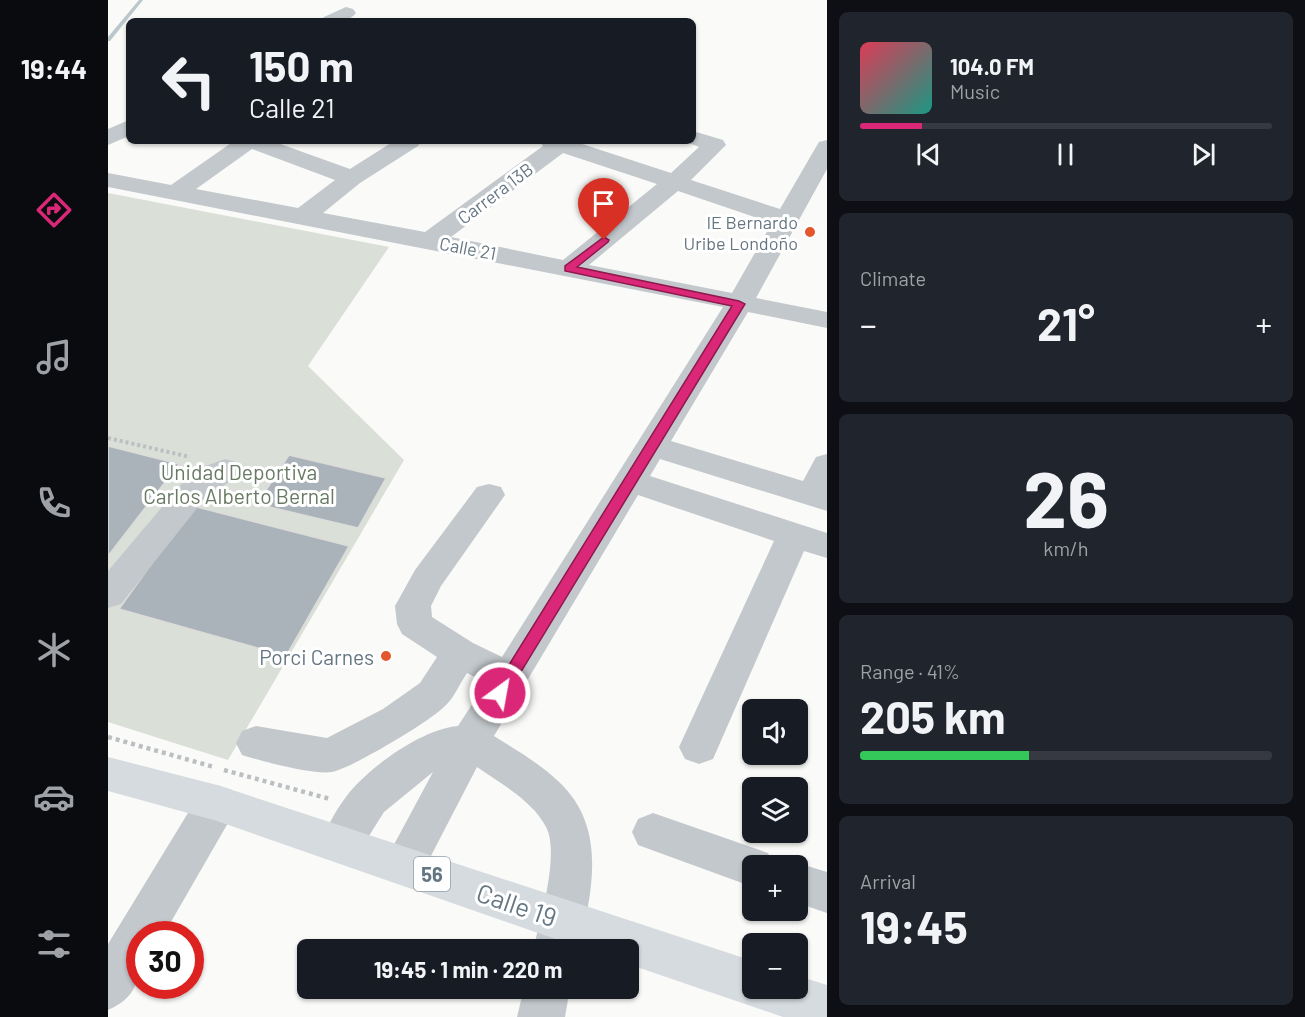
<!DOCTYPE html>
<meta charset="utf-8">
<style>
:root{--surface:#171b24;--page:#20242c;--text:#f1f3f6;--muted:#9ea1a6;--line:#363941;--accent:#db2777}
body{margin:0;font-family:Barlow,sans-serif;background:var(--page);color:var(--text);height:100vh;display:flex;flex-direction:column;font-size:22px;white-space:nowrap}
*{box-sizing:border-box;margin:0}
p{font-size:20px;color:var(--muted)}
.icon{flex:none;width:33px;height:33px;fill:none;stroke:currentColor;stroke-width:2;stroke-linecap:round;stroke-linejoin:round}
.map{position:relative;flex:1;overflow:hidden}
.drawer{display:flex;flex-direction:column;gap:12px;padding:12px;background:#0d0f14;width:478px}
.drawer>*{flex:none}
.hud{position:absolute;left:18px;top:18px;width:570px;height:126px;border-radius:9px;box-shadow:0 2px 4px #0004;background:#171b24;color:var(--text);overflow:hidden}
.buttons{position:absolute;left:634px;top:699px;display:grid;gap:12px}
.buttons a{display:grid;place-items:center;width:66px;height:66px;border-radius:9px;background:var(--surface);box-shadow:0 2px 4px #0004;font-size:30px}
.speed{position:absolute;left:18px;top:921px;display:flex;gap:12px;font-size:30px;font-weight:700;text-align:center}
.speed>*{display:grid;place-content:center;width:78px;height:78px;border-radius:50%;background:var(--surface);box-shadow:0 2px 4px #0004;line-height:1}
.speed .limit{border:9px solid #d22;background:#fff;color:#111}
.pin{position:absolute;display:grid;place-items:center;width:51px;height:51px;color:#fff;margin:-62px -26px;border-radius:50% 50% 50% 0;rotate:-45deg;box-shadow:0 0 6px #0007}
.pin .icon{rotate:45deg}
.me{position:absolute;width:66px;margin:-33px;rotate:32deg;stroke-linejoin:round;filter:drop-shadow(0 0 4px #0008)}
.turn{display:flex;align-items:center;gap:21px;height:126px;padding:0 24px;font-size:27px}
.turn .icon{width:78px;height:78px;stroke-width:2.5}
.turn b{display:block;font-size:42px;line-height:51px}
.big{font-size:45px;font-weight:700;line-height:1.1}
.drawer .card{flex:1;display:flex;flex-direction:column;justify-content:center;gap:9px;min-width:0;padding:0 21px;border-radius:9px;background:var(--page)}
.drawer .dial{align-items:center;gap:0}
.dial b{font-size:78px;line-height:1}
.song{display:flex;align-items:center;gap:18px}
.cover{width:72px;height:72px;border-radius:9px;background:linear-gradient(135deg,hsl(350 70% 55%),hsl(170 70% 35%))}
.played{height:6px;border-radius:3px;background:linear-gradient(90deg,var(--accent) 15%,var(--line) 15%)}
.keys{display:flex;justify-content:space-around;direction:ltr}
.heat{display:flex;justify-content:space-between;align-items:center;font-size:33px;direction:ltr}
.charge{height:9px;border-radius:4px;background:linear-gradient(90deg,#34c759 41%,var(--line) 0)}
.trip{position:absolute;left:189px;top:939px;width:342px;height:60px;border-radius:9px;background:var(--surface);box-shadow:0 2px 4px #0004;font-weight:700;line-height:60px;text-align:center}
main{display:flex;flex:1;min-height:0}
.menu{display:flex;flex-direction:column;width:108px;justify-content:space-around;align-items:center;background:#090b0e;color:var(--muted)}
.menu .icon{width:42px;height:42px}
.menu .selected{color:var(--accent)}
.menu b{font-size:27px;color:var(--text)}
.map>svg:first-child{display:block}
.green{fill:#dadfd7}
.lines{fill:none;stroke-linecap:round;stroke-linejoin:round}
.stream{fill:#bbc7cb;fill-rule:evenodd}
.building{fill:#aab3b9;stroke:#dcdcda;stroke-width:1.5}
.path-far1{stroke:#bbbfc2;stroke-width:4;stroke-dasharray:3 3;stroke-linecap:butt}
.path{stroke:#bbbfc2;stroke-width:4.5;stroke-dasharray:4 4;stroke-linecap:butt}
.minor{fill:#c3c8cc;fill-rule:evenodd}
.major{fill:#d6dbdf;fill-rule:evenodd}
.route{fill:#db2777;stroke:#8e194d;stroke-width:1.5}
.poi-dot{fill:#e4572e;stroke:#fff;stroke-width:2}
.labels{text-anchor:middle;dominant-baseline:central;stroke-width:6;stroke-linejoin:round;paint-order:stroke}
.far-street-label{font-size:18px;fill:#657683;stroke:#fff}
.far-poi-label{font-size:18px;fill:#657683;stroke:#fff;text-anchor:end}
.shield{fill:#fff;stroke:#939fa8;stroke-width:1.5}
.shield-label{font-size:20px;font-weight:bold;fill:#657683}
.park-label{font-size:21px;fill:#687a64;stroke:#fff}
.poi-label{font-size:21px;fill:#657683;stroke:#fff;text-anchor:end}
.near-street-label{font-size:26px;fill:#657683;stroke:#fff}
</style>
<main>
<nav class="menu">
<b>19:44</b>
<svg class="icon selected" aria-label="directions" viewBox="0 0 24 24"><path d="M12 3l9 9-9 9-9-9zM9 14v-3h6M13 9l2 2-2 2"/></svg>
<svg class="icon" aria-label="music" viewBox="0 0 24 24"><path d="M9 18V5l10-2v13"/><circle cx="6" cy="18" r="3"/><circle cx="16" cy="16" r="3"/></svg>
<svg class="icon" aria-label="phone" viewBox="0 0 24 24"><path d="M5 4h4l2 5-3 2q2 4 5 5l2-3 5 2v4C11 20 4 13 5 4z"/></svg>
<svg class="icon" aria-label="climate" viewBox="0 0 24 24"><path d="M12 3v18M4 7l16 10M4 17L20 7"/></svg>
<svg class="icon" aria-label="car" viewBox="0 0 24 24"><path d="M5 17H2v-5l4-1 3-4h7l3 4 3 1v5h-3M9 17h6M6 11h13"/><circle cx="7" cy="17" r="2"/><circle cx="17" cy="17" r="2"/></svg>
<svg class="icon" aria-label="filters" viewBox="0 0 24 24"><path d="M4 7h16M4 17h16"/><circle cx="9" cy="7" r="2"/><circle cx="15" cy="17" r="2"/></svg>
</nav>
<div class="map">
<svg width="719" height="1017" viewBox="0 0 719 1017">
<rect width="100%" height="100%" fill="#fafaf8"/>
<path class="green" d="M 0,193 L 281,247 L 200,366 L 296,460 L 120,760 L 0,722 Z"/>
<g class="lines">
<path class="stream" d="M 31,0 L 35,0 L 2,41 L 0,41 L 0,37 Z"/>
</g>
<g class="building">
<path d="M 0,446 L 71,464 L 0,556 Z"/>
<path d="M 181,455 L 278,478 L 250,528 L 149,504 Z"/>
<path d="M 85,506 L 241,546 L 178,656 L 11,609 Z"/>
</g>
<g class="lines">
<path class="path-far1" d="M 0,438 L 82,457"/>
<g class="path">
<path d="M 0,737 L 106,767"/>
<path d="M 116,770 L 222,799"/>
</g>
<g class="minor">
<path d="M 238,7 L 245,9 L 248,13 C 239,24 226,21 213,21 L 216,17 Z"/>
<path d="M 21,120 L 21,136 L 0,145 L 0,129 Z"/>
<path d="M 585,131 L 615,140 L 618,145 L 583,180 L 672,209 L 708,147 L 711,142 L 719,140 L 719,169 L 648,298 L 719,312 L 719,328 L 640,312 L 563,441 L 695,481 L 708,457 L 719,454 L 719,511 L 552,459 L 542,476 L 719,533 L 719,558 L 696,551 L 605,759 L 591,764 L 577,759 L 571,747 L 666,541 L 530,495 L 386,736 C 408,750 431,763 450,781 C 500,827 484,891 471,950 L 425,950 C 432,921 452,853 438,827 C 425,801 392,783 369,767 L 311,879 L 296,885 L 281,879 L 275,865 L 325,772 L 276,812 L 247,858 L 232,863 L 217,858 L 211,844 C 220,825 233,800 248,785 C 271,761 316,729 350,726 L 378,683 L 359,673 C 352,683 347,696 339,704 C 325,720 244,768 224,772 C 205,775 153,761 134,755 L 128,743 L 134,731 L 148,726 L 219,738 L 275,709 L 312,683 L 329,657 L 294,634 L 289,624 L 287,606 L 307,570 L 369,487 L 381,484 L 393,487 L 397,495 L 333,586 L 323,606 L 324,617 L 365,643 L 394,657 L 615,307 L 0,187 L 0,173 L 63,185 L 126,141 L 164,141 L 242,169 L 286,141 L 313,141 L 310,146 L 252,183 L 215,213 L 317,232 L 435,146 L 431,141 L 465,141 L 563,173 L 591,147 L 576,141 L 585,141 ZM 144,149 L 227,180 L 190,208 L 88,189 ZM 455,153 L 549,184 L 455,260 L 343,237 ZM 570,191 L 664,223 L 624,293 L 481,265 Z"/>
<path d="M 117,459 L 128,462 L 133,470 C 126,482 109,488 98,497 L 13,604 L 0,608 L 0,571 L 76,481 L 92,468 Z"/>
<path d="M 109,785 L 124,790 L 130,803 L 124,816 L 56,934 L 32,934 C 32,968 36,995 0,1010 L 0,944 L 94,790 Z"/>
<path d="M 545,813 L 660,853 L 666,866 L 645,866 L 645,887 L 530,845 L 524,832 L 530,819 Z"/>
<path d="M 690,863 L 719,872 L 719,913 L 690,903 L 690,866 L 683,866 Z"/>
<path d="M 416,988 L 462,988 L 457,1017 L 409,1017 Z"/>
</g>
<path class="major" d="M 0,757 L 109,785 L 645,961 L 645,988 L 690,988 L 690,976 L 719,985 L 719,1017 L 675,1017 L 520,964 L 520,950 L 479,950 L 109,821 L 0,791 Z"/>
</g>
<path class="route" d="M 496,237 L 501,240 L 500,242 L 469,267 L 631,301 L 637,304 L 397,698 L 392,700 L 386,698 L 384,693 L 386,689 L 624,306 L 457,271 L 457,266 Z"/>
<g class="poi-dot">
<circle cx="702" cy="232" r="6"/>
<circle cx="278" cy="656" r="6"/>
</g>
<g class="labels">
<g class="far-street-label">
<text transform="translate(387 193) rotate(-37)">Carrera 13B</text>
<text transform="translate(360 248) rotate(11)">Calle 21</text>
</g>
<g class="far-poi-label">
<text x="690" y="222">IE Bernardo<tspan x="690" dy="21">Uribe Londoño</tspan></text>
</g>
<rect class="shield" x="306" y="857" width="36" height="34" rx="4.5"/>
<g class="shield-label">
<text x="324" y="874">56</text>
</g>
<g class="park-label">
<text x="131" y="471">Unidad Deportiva<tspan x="131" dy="24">Carlos Alberto Bernal</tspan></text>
</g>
<g class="poi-label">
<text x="266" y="656">Porci Carnes</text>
</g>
<g class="near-street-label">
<text transform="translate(409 904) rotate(19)">Calle 19</text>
</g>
</g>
</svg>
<div class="buttons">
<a><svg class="icon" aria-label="sound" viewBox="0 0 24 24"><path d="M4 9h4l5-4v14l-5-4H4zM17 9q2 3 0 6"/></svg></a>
<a><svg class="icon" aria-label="layers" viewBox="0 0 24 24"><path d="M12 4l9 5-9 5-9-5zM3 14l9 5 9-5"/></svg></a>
<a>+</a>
<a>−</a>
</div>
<div class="speed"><div class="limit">30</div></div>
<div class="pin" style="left:496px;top:240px;background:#d93025"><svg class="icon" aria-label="arrive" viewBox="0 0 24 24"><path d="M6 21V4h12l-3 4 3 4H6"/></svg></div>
<svg class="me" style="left:392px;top:693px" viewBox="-20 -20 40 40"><circle r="17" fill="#db2777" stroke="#fff" stroke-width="3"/><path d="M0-11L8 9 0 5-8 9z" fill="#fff"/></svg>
<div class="trip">19:45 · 1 min · 220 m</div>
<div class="hud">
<div class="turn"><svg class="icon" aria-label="left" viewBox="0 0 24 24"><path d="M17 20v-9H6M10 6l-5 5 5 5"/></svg><div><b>150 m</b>Calle 21</div></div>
</div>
</div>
<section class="drawer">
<div class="card">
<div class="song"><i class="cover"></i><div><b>104.0 FM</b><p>Music</p></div></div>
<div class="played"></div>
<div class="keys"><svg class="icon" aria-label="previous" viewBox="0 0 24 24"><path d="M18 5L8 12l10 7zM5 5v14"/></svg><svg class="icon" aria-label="pause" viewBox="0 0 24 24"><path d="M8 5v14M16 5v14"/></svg><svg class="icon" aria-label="next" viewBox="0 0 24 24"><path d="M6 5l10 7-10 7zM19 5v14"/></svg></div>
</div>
<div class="card"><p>Climate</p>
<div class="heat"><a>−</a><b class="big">21°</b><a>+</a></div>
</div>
<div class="card dial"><b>26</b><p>km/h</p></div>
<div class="card"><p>Range · 41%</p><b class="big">205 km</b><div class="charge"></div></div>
<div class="card"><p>Arrival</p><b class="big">19:45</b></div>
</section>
</main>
